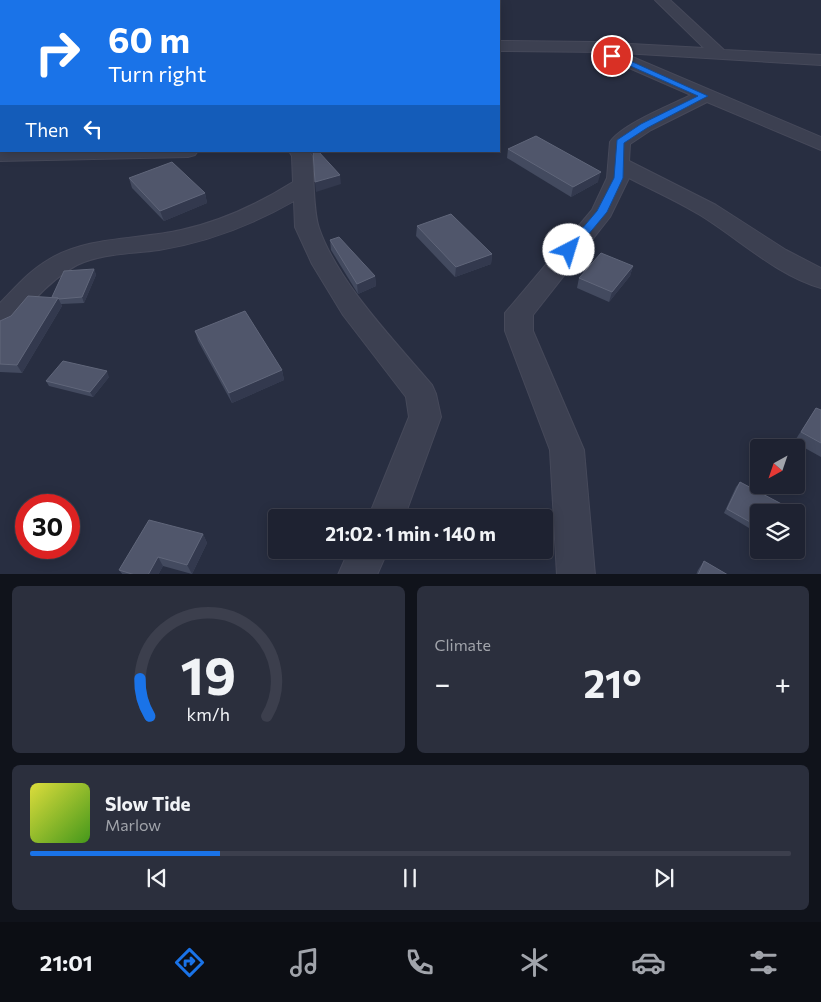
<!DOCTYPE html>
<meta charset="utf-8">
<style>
:root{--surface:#1e2231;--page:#2b2f3d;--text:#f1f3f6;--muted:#a1a4ab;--line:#3c3f4d;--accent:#1a73e8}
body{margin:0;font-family:Commissioner,sans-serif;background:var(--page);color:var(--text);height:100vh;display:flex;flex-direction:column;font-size:19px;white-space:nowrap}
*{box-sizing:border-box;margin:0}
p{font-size:16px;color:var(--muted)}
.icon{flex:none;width:28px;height:28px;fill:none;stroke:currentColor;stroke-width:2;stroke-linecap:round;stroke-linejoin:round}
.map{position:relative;height:574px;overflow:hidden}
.drawer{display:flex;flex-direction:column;gap:12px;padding:12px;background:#10131b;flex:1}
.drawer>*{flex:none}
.banner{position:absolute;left:0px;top:0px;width:500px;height:152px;box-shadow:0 2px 12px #0003,0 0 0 1px var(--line);background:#1a73e8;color:#fff;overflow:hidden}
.needle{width:32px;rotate:220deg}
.tools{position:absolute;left:750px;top:439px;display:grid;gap:10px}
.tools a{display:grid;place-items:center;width:55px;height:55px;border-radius:5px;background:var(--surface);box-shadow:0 2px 12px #0003,0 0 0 1px var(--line);font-size:25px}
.speed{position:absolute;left:15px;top:494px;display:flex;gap:10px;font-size:25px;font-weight:700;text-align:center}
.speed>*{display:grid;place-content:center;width:65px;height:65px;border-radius:50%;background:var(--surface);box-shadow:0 2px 12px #0003,0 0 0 1px var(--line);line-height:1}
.speed .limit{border:8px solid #d22;background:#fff;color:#111}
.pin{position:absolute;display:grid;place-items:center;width:42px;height:42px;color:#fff;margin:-21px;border:2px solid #fff;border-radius:50%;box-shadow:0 1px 5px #0007}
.me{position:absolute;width:55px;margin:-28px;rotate:40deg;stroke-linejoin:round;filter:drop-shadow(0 0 4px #0008)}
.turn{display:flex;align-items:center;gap:18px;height:105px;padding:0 25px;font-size:22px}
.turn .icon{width:65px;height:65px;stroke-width:2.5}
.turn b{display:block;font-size:35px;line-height:42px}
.then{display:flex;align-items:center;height:48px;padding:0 25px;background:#0003;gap:10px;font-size:19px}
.big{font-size:38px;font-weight:700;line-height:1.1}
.drawer .widget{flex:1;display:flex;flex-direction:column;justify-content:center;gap:8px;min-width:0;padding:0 18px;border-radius:8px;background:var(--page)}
.drawer .dial{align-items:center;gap:0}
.dial svg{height:130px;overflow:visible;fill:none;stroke:var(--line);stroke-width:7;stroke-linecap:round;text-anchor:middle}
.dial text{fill:var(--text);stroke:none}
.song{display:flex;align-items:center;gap:15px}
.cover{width:60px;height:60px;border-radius:8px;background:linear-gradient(135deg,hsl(60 70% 55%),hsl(100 70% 35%))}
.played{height:5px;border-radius:2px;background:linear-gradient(90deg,var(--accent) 25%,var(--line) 25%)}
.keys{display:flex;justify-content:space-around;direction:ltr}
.heat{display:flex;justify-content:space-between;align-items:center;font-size:28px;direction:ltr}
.drawer .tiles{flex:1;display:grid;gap:12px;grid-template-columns:1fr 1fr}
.widget:last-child{grid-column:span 2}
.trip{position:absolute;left:268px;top:509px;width:285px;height:50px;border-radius:5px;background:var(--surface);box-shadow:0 2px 12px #0003,0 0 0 1px var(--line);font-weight:700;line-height:50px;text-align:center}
.tab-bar{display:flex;height:80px;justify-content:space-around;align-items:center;background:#0c0e14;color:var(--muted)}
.tab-bar .icon{width:35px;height:35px}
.tab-bar .active{color:var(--accent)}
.tab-bar b{font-size:22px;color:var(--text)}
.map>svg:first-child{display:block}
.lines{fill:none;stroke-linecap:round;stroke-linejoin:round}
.minor-casing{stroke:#46495a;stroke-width:2}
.minor{fill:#3c4051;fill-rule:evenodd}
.wall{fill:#434a5f}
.shaded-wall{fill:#33394e}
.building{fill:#50566b;stroke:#60667a}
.route{fill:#1a73e8;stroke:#114b97}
</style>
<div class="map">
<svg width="821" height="575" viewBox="0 0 821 575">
<rect width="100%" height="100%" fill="#282e41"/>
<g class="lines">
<g class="minor-casing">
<g id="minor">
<rect x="254" y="0" width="14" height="1"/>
<path d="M 655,0 L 670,0 L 724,50 L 821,55 L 821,65 L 623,53 L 821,137 L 821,150 L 707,102 L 651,130 L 630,144 L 629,161 L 716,205 L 786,250 L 821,268 L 821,288 C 776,275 739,239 700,215 C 677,201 652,190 629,178 L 610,217 L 533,315 L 533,331 L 584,450 L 595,575 L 557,575 L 550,450 L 505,331 L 505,313 L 592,210 L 607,178 L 610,142 C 622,124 671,105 691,95 L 604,57 L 603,52 L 499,51 L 499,41 L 594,42 L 704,48 Z"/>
<rect x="0" y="33" width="1" height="10"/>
<path d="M 0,149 L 1,151 L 198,151 L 195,155 L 188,157 L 0,161 Z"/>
<path d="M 289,151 L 309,151 L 312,156 C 314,175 313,211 319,228 C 338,283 395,341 432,385 L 436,394 L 441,417 L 404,518 L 368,518 L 409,417 L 406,397 L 343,315 L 312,264 L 295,227 L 294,201 C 252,225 207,242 159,250 C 131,254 102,253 77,265 C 60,274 46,287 33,301 C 23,313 15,327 0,331 L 0,303 C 15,288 29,271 48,260 C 87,236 137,240 181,230 C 222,221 258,204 293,182 L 292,156 Z"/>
<path d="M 349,550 L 388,550 L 377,575 L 338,575 Z"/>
</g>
</g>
<use href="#minor" class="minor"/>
</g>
<g class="wall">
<path d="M 508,149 L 598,182 L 571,197 L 507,158 Z"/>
<path d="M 129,178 L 205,193 L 207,203 L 164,221 L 132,188 Z"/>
<path d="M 417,226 L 492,254 L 491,264 L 455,277 L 416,236 Z"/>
<path d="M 330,240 L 375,276 L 376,286 L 358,294 L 331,250 Z"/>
<path d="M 633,266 L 630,276 L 609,302 L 577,288 L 579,278 Z"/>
<path d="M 94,269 L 96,275 L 84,303 L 61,304 L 62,306 L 22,373 L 0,372 L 0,321 L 52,297 Z"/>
<path d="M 195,331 L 282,370 L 284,380 L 232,403 L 198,341 Z"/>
<path d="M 109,377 L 93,397 L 49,386 L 46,381 Z"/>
<path d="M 816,408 L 821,410 L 821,457 L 794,442 Z"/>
<path d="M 740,482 L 759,512 L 759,534 L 724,513 L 736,487 Z"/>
<path d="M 203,534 L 207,543 L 192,574 L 163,566 L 158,575 L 123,575 L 119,570 Z"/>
<path d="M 704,561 L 728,575 L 696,575 L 698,570 Z"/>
</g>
<g class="shaded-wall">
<path d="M 601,172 L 598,182 L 571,197 L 573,187 Z"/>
<path d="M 340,175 L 341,184 L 316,192 L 315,182 Z"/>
<path d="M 205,193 L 207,203 L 164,221 L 160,211 Z"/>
<path d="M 492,254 L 491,264 L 455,277 L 456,267 Z"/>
<path d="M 633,266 L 630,276 L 609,302 L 612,292 Z"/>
<path d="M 94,269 L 96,275 L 84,303 L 82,297 Z"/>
<path d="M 375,276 L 376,286 L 358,294 L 357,284 Z"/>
<path d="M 58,298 L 62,306 L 22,373 L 17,365 Z"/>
<path d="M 282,370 L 284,380 L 232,403 L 229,393 Z"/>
<path d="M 107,371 L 109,377 L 93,397 L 90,392 Z"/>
<path d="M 203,534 L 207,543 L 192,574 L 187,565 Z"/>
<path d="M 158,557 L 163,566 L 158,575 L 148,575 Z"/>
</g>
<g class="building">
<path d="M 536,136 L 601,172 L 573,187 L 508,149 Z"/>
<path d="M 313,151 L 318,151 L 340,175 L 315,182 Z"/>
<path d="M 172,162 L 205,193 L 160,211 L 129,178 Z"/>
<path d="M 451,214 L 492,254 L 456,267 L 417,226 Z"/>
<path d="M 339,237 L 375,276 L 357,284 L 330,240 Z"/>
<path d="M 601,253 L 633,266 L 612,292 L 579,278 Z"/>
<path d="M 94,269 L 82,297 L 59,299 L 58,298 L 52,297 L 64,271 Z"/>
<path d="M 28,296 L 58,298 L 17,365 L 0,364 L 0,321 L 11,316 Z"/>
<path d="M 245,311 L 282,370 L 229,393 L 195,331 Z"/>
<path d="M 63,361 L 107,371 L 90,392 L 46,381 Z"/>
<path d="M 816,408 L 821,410 L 821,443 L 801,432 Z"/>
<path d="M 740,482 L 793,510 L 792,512 L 759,512 L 759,527 L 727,509 Z"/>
<path d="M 149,520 L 203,534 L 187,565 L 158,557 L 148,575 L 135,575 L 119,570 Z"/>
<path d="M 704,561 L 728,575 L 698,575 Z"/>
</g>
<path class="route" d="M 610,54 L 615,54 L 708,96 L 647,128 L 624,143 L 623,178 L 607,212 L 573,253 L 569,254 L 564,250 L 597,211 L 614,178 L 617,140 L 641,124 L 698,96 L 610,57 Z"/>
</svg>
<div class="tools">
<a><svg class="needle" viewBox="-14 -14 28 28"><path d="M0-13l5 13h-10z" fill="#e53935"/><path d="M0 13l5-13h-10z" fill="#a1a4ab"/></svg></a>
<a><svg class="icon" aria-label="layers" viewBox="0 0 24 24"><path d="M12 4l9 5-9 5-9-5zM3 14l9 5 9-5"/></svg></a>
</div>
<div class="speed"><div class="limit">30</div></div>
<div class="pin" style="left:612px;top:56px;background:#d93025"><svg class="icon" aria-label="arrive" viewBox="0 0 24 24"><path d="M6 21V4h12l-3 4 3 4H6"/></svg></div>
<svg class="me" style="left:569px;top:250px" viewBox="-20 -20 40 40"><circle r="19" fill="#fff"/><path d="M0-13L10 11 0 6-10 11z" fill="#1a73e8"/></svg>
<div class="trip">21:02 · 1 min · 140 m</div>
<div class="banner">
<div class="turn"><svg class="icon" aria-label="right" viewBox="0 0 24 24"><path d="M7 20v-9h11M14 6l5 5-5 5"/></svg><div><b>60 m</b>Turn right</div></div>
<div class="then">Then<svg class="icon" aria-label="left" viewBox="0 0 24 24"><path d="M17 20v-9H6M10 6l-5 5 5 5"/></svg></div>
</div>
</div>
<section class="drawer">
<div class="tiles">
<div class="widget dial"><svg viewBox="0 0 100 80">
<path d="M14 69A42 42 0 1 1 86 69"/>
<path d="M14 69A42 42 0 0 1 8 46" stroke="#1a73e8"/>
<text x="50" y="56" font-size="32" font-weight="700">19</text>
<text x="50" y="72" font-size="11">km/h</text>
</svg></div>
<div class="widget"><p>Climate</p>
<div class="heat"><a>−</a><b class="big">21°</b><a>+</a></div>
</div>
<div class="widget">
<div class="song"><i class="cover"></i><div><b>Slow Tide</b><p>Marlow</p></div></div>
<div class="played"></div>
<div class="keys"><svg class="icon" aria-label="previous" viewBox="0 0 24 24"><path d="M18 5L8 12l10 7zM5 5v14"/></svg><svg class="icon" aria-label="pause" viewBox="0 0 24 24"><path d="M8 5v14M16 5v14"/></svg><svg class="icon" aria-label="next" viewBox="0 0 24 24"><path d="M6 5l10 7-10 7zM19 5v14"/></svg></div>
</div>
</div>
</section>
<nav class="tab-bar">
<b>21:01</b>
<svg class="icon active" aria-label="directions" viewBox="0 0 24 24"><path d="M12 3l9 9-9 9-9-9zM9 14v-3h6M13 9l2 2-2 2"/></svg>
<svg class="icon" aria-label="music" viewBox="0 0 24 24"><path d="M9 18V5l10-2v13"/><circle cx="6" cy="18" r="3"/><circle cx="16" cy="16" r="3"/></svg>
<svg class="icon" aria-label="phone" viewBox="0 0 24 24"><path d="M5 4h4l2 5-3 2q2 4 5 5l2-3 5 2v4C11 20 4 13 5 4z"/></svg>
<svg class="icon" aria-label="climate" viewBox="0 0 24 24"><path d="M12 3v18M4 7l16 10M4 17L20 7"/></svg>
<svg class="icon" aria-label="car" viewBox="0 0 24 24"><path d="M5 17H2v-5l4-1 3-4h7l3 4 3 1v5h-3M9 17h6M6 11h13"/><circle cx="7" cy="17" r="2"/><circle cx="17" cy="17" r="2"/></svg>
<svg class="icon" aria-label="filters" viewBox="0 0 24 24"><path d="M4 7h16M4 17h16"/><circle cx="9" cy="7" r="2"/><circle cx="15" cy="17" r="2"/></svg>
</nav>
